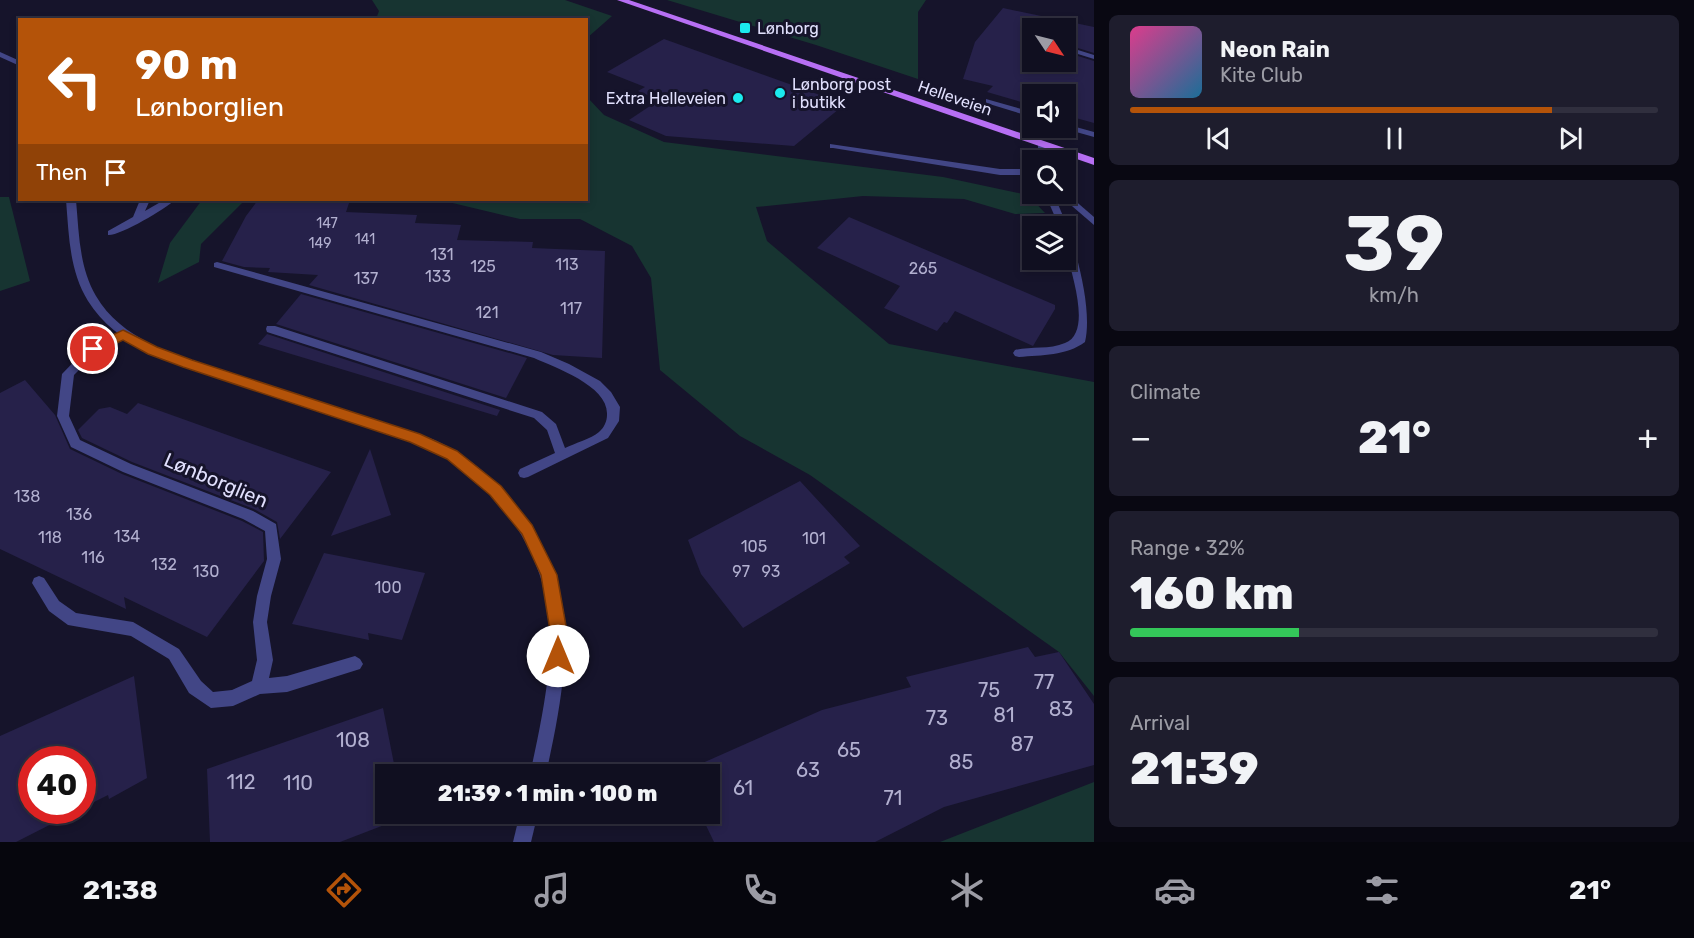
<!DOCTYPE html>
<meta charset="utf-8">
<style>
:root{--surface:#100f20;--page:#1e1d2d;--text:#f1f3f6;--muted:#9c9ca5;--line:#302f3e;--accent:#b45309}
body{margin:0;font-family:Rubik,sans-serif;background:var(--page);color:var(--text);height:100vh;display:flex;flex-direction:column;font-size:22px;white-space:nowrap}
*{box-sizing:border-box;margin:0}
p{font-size:20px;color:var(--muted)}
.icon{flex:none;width:33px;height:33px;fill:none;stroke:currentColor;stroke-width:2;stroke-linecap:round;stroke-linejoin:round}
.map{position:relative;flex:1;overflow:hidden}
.details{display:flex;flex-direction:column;gap:15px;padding:15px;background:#090812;width:600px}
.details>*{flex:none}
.hud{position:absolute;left:18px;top:18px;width:570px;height:183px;border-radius:0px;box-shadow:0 3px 9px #0003,0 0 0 2px var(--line);background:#b45309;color:#fff;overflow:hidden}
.needle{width:39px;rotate:125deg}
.fabs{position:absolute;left:1022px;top:18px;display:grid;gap:12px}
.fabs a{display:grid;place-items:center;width:54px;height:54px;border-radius:0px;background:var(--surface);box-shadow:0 3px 9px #0003,0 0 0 2px var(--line);font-size:30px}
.speed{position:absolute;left:18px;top:746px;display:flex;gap:12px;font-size:30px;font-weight:700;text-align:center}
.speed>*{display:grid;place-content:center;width:78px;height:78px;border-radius:50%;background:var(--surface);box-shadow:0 3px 9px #0003,0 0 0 2px var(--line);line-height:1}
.speed .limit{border:9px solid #d22;background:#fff;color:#111}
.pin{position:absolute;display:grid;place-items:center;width:51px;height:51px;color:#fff;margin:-26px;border:3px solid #fff;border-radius:50%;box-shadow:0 2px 6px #0007}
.me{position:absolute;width:66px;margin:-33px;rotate:0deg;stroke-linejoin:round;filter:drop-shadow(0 0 4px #0008)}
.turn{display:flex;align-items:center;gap:21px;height:126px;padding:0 18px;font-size:27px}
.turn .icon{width:78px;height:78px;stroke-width:2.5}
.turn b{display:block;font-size:42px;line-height:51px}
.then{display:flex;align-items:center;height:57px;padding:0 18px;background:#0003;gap:12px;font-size:22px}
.big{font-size:45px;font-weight:800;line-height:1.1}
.details .card{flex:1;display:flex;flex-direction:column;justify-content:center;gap:9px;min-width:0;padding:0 21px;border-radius:9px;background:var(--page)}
.details .dial{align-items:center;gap:0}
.dial b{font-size:78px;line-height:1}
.song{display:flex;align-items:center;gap:18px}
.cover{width:72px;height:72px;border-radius:9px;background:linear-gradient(135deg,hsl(330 70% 55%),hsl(200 70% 35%))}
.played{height:6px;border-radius:3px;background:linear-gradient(90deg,var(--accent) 80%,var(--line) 80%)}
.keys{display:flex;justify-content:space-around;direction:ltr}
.heat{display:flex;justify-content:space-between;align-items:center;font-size:33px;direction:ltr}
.charge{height:9px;border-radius:4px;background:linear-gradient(90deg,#34c759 32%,var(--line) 0)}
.trip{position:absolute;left:375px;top:764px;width:345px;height:60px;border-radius:0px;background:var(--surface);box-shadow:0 3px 9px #0003,0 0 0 2px var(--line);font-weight:800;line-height:60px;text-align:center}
.tab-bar{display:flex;height:96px;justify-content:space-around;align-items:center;background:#06060d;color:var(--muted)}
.tab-bar .icon{width:42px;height:42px}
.tab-bar .selected{color:var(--accent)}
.tab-bar b{font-size:27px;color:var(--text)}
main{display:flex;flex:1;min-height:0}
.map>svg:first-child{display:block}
.green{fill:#173431}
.building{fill:#26214a}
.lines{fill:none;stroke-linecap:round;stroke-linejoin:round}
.service{fill:#424686;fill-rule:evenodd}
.minor{fill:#424686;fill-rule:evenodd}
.tertiary{fill:#424686;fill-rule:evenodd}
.primary{fill:#b76ff4;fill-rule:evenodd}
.route{fill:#b45309;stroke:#753606;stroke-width:1.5}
.poi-dot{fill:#1bebee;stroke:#16142b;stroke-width:2}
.labels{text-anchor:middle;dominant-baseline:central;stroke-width:6;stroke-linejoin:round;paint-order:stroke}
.far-number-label{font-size:14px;fill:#b2b0d0}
.far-poi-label{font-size:16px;fill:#e1e0fd;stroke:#16142b;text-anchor:start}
.far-street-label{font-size:16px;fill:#e1e0fd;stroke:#16142b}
.number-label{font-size:16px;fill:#b2b0d0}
.street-label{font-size:20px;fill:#e1e0fd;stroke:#16142b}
.near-number-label{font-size:20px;fill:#b2b0d0}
</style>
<main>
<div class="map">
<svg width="1094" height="842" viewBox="0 0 1094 842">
<rect width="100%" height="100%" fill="#16142b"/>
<g class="green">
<path d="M 372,0 L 565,0 L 612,16 L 587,38 L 586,20 L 376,19 L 379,11 Z"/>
<path d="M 667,0 L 926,0 L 918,12 L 918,79 L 816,45 Z"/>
<path d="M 587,97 L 604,115 L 664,142 L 943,177 L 1028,195 L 1045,213 L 1015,214 L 964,199 L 863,196 L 756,207 L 767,241 L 889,344 L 1094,382 L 1094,696 L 1059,652 L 810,475 L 740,436 L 660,370 L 651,278 L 632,246 L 580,219 L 520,219 L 440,200 L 586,200 Z"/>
<path d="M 0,197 L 9,197 L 30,281 L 0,291 Z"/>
<path d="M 202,200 L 245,200 L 201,244 L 199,262 L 158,283 L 170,243 Z"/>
<path d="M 1094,782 L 1094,842 L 940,842 Z"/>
</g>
<g class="building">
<path d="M 1003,8 L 1094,27 L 1094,53 L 1065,44 L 1065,28 L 1032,28 L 1032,62 L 1065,62 L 1065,52 L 1094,61 L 1094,123 L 1065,115 L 1065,94 L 1032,94 L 1032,105 L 987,92 L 993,86 L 963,79 L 975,42 Z"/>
<path d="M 664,39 L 845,104 L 794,146 L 666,136 L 629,120 L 659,100 L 638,91 L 645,87 L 607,72 Z"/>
<path d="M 258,200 L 350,200 L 346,212 L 417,215 L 415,223 L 461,225 L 457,240 L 533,242 L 532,248 L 605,251 L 602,358 L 553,355 L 309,285 L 318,275 L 268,272 L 270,268 L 244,267 L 222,261 L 246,216 Z"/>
<path d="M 849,217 L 1055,305 L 1055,309 L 1033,346 L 955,311 L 947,323 L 944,322 L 937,331 L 884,308 L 900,286 L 817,248 Z"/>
<path d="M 301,294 L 527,358 L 506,398 L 276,324 Z"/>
<path d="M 267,334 L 500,410 L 497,416 L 258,344 Z"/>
<path d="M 25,380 L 55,415 L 70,449 L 122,474 L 242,521 L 263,532 L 264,561 L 207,637 L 124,597 L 126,609 L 0,549 L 0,393 Z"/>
<path d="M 138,403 L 331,472 L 280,539 L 277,522 L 254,509 L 132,462 L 82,438 L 78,430 L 99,409 L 110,407 L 127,414 Z"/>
<path d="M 370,449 L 391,515 L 331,536 Z"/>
<path d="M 800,481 L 860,546 L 844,557 L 850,563 L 743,628 L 701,574 L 688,540 Z"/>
<path d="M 324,553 L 425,573 L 402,640 L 368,633 L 369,640 L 292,624 Z"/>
<path d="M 1028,647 L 1035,657 L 1059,652 L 1094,704 L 1094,765 L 944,807 L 875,842 L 714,842 L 700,813 L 710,813 L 710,774 L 680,773 L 822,710 L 911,687 L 906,677 Z"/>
<path d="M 134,676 L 147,778 L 109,799 L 108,795 L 82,808 L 82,759 L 32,759 L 32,810 L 79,810 L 16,842 L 0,842 L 0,736 Z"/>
<path d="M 383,708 L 396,774 L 386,774 L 386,813 L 404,813 L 405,817 L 340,842 L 210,842 L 207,769 Z"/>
</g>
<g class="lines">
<g class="service">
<path d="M 986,99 L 1032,112 L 1032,117 L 986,103 Z"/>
<path d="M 1065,124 L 1094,132 L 1094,137 L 1062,128 L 1065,128 Z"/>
<path d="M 1038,141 L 1045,143 L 1046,160 L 1038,160 Z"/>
<path d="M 830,144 L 1000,169 L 1032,169 L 1032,175 L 1000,175 L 833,148 L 830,148 Z"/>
<path d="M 1065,192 L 1094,217 L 1094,225 L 1058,194 Z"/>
<path d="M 1045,194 L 1053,194 C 1071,228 1094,305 1085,342 C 1066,356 1042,355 1019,357 L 1015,356 L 1013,353 L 1015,350 C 1031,346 1049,350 1065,343 C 1094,332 1069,268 1065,245 C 1064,239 1065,232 1065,226 L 1059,226 Z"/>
<path d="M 140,200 L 150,200 L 145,211 L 164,200 L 175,200 C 165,209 120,236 108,235 L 108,231 L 133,217 Z"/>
<path d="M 217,262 L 541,352 L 569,364 L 600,381 L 611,392 L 620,407 L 619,421 L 608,438 L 528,477 L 524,478 L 520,477 L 518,473 L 520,469 L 555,453 L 547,430 L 534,418 L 267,332 L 266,329 L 267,326 L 275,326 L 542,412 L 556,424 L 565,448 C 575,443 591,439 599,432 C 604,428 607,421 607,415 C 609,386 556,368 534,358 L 214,267 L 214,263 Z"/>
<path d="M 123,330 L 127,331 L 128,334 L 127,337 L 97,352 L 74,375 L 69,416 L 80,440 L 131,464 L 253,511 L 276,524 L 281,559 L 271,596 L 267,622 L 273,660 L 269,678 L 287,676 L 355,656 L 360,659 L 363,664 L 360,669 L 287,692 L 260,694 L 233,706 L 211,708 L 189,693 L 169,659 L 131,636 L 68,625 L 49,611 L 32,583 L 34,578 L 39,576 L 44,578 L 59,601 L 76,613 L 133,622 L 179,649 L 201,681 L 213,692 L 232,690 L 252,681 L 257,660 L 253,622 L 257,596 L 267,559 L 265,531 L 243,519 L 123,472 L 71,447 L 57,416 L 62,374 L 89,346 Z"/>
</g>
<path class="minor" d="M 1065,46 L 1094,55 L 1094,59 L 1065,50 Z"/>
<g class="tertiary">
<path d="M 0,52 L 20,61 L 20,66 L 0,57 Z"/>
<path d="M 66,200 L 76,200 C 79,233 79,267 96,296 C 121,339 174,355 218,369 C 268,385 318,402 369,418 C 398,427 431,435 457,452 C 522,494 560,559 567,635 C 568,646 565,657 564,667 C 561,703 554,738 546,774 L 530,774 C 538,738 545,704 549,667 C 550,657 553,646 552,636 C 547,562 510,500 448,459 C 423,443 392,435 364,426 C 315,410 266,394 218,377 C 170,362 116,346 88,301 C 69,270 69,235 66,200 Z"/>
<path d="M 520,813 L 538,813 L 531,842 L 513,842 Z"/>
</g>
<path class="primary" d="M 617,0 L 629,0 L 1094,158 L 1094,165 Z"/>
</g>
<path class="route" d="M 123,330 L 157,347 L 192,360 L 420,434 L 457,451 L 501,486 L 532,525 L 557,575 L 568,637 L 564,662 L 558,664 L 552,662 L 549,656 L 551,637 L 541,575 L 522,534 L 490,495 L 447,459 L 410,442 L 183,367 L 148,354 L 123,340 L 98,352 L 89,352 L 87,349 L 89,346 Z"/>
<g class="poi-dot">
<rect x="739" y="22" width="12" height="12" rx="3"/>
<circle cx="780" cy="93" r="6"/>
<circle cx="738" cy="98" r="6"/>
</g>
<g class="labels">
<g class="far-number-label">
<text x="327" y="223">147</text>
<text x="365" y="239">141</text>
<text x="320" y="243">149</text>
</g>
<g class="far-poi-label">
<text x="757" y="28">Lønborg</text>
<text x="792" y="84">Lønborg post<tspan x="792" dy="18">i butikk</tspan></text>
<text x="726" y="98" text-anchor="end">Extra Helleveien</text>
</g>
<g class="far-street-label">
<text transform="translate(955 98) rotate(19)">Helleveien</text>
</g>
<g class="number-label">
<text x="442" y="254">131</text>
<text x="567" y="264">113</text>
<text x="483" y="266">125</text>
<text x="923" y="268">265</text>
<text x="438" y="276">133</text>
<text x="366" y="278">137</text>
<text x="571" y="308">117</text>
<text x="487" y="312">121</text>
<text x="27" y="496">138</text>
<text x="79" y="514">136</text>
<text x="127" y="536">134</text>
<text x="50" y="537">118</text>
<text x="814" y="538">101</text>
<text x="754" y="546">105</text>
<text x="93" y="557">116</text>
<text x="164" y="564">132</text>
<text x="206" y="571">130</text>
<text x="741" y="571">97</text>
<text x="771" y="571">93</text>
<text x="388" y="587">100</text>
</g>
<g class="street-label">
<text transform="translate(216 480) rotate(23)">Lønborglien</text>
</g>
<g class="near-number-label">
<text x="1044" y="682">77</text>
<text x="989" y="690">75</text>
<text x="1061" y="709">83</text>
<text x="1004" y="715">81</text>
<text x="937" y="718">73</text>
<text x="353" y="740">108</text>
<text x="1022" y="744">87</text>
<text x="849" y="750">65</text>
<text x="961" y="762">85</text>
<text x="808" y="770">63</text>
<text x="241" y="782">112</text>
<text x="298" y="783">110</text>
<text x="743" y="788">61</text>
<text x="893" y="798">71</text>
</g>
</g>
</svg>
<div class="fabs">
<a><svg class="needle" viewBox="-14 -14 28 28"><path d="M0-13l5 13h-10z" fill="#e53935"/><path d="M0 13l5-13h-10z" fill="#9c9ca5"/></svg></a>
<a><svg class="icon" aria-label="sound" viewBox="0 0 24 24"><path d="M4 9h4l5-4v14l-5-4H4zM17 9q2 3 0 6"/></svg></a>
<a><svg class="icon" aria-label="search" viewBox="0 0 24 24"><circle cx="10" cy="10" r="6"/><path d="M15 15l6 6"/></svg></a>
<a><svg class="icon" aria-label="layers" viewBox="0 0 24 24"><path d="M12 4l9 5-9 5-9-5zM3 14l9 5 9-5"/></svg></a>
</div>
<div class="speed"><div class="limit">40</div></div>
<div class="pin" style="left:93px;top:349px;background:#d93025"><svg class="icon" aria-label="arrive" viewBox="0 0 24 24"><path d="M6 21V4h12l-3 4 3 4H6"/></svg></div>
<svg class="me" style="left:558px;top:656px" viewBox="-20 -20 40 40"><circle r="19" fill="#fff"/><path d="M0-13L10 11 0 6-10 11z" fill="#b45309"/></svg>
<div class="trip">21:39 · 1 min · 100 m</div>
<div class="hud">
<div class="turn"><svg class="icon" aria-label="left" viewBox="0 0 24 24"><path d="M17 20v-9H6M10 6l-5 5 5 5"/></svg><div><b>90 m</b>Lønborglien</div></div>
<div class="then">Then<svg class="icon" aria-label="arrive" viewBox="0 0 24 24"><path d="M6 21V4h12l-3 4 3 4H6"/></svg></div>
</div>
</div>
<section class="details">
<div class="card">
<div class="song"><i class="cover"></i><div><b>Neon Rain</b><p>Kite Club</p></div></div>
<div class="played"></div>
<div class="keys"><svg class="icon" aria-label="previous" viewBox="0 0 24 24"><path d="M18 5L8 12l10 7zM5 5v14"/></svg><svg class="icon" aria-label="pause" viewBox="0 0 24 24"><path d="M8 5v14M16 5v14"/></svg><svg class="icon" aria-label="next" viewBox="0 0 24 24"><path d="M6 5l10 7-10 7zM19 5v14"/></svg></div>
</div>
<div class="card dial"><b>39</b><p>km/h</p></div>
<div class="card"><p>Climate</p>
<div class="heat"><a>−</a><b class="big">21°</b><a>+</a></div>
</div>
<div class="card"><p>Range · 32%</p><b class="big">160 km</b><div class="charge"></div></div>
<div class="card"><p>Arrival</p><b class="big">21:39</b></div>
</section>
</main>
<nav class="tab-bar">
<b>21:38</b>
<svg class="icon selected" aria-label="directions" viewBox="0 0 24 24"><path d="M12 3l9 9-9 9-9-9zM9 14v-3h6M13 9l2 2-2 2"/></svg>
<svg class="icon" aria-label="music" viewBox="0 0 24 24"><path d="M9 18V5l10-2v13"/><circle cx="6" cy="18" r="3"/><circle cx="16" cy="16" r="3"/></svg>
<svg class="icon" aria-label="phone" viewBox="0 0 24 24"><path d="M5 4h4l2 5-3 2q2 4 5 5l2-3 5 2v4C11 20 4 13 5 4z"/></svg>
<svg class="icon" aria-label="climate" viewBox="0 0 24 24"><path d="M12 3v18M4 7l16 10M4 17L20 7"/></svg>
<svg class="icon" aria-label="car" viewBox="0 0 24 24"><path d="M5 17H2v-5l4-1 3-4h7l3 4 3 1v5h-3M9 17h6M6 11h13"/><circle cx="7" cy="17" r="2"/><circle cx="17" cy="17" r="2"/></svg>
<svg class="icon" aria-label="filters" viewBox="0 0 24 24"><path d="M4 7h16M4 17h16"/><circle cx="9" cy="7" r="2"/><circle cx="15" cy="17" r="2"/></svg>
<b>21°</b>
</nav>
